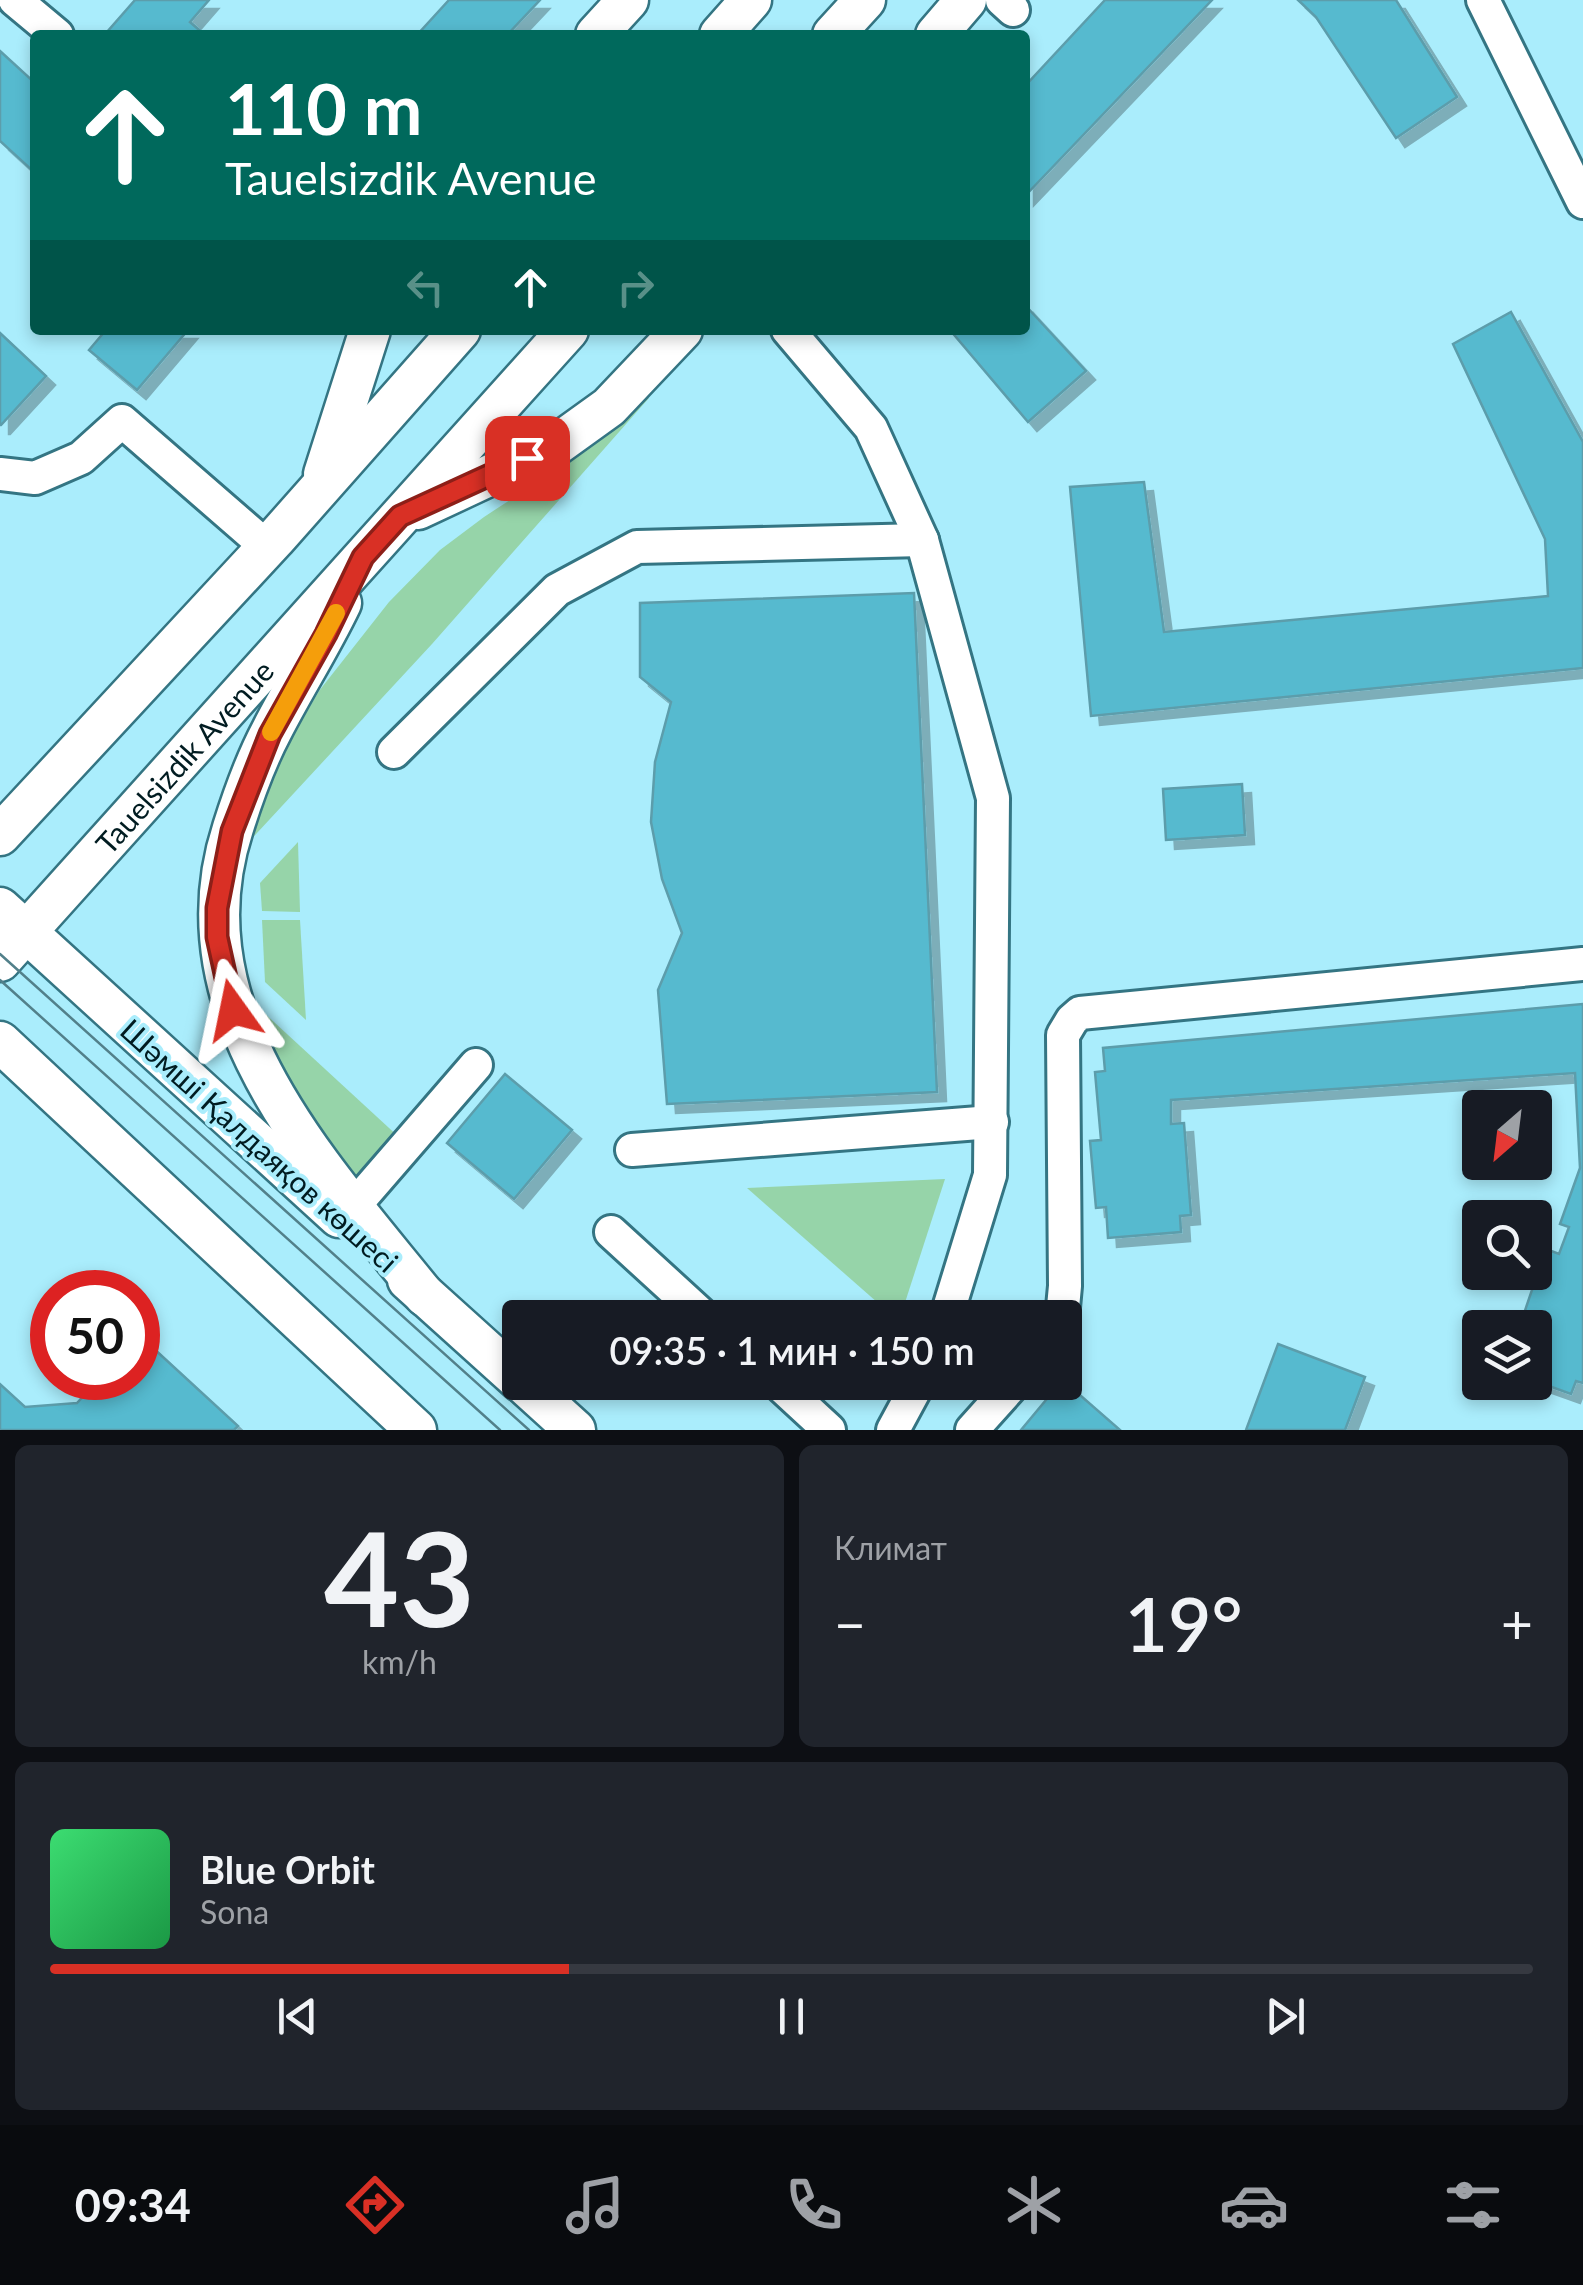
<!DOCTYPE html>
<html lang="ru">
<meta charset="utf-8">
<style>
:root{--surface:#171b24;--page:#20242c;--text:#f1f3f6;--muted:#9ea1a6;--line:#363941;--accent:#d93025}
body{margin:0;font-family:Lato,sans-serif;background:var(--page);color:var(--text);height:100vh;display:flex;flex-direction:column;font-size:38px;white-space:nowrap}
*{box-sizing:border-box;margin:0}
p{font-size:32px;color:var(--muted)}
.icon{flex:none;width:55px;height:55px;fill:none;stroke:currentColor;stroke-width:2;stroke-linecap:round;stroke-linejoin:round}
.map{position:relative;height:1430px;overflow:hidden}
.details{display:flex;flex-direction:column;gap:15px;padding:15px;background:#0d0f14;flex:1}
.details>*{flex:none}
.guide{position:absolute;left:30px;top:30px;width:1000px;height:305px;border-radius:10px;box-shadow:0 5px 15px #0003;background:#00695c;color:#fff;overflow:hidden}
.needle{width:65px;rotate:208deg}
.controls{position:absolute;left:1462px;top:1090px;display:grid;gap:20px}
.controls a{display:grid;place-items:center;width:90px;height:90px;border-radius:10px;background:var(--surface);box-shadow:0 5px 15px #0003;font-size:50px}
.speed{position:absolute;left:30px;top:1270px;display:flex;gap:20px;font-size:50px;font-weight:700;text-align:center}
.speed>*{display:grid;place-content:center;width:130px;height:130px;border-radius:50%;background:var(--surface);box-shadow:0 5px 15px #0003;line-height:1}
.speed .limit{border:15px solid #d22;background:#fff;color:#111}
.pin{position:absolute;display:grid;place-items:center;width:85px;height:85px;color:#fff;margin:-42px;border-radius:20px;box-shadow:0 5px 15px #0006}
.me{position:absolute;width:110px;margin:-55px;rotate:348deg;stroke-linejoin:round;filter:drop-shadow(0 0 8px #0008)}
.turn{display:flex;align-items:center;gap:35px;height:210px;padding:0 30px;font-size:45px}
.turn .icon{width:130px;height:130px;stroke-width:2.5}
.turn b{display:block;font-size:70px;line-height:85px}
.lanes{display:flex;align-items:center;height:95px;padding:0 30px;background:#0003;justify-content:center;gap:50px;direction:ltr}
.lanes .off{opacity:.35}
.big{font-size:75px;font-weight:600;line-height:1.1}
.details .tile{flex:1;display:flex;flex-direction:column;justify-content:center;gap:15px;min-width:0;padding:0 35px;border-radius:15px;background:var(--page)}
.details .dial{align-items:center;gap:0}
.dial b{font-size:130px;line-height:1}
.song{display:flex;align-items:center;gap:30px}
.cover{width:120px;height:120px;border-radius:15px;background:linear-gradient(135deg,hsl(140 70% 55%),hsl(140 70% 35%))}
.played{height:10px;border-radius:5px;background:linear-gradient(90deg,var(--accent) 35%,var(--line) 35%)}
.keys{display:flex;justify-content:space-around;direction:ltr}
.heat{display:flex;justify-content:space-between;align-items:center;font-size:55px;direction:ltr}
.details .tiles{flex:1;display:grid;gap:15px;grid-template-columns:1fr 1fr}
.tile:last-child{grid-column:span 2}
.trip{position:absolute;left:502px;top:1300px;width:580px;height:100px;border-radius:10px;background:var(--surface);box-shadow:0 5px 15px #0003;font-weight:600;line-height:100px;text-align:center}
.menu{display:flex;height:160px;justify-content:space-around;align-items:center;background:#090b0e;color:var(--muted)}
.menu .icon{width:70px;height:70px}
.menu .current{color:var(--accent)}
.menu b{font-size:45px;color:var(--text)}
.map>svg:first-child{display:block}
.grass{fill:#96d4a9}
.building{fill:#57bacf;stroke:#5c9dab;stroke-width:2.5;filter:url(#shadow)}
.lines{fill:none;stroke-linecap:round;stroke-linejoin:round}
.minor-casing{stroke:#347583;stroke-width:38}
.major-casing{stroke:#347583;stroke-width:45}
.minor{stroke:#fff;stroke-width:32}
.major{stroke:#fff;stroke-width:40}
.tram{stroke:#52808a;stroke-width:2.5}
.route-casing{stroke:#8d1f18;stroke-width:25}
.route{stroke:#d93025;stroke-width:18}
.slow{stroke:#f59e0b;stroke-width:18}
.labels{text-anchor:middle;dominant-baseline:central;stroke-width:8;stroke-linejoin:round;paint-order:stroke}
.street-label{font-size:30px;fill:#011c21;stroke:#aaedfc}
</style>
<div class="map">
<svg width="1583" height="1430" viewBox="0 0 1583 1430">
<defs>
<filter id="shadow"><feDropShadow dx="9" dy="9" stdDeviation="0" flood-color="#0004"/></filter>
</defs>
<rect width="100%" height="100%" fill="#aaedfc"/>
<g class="grass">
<path d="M 642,393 L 649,398 L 432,644 L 232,860 L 247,814 L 319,691 L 389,602 L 440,550 L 484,517 L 601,440 Z"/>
<path d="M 298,842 L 300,912 L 262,911 L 260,883 Z"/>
<path d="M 262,920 L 300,920 L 306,1020 L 265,982 Z"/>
<path d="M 249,999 L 401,1139 L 361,1182 L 337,1153 L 286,1077 Z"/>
<path d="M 945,1179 L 900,1318 L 894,1317 L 747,1188 Z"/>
</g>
<g class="building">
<path d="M 135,0 L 209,0 L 190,22 L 205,35 L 110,35 L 107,32 Z"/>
<path d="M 449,0 L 540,0 L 507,35 L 417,35 Z"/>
<path d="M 1105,0 L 1212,0 L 1025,196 L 1025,86 Z"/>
<path d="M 1298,0 L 1396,0 L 1457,97 L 1396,138 L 1316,17 Z"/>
<path d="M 0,51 L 35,83 L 35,173 L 0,141 Z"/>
<path d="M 1025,305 L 1086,371 L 1028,422 L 950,330 L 1025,330 Z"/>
<path d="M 1511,312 L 1583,442 L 1583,668 L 1091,716 L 1070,487 L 1144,482 L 1164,632 L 1548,596 L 1545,539 L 1453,344 Z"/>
<path d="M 106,330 L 188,330 L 137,390 L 89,350 Z"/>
<path d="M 0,333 L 46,376 L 1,425 L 0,425 Z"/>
<path d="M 914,593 L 937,1092 L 667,1104 L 658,990 L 682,933 L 662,879 L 651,822 L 655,762 L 671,702 L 640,677 L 640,603 Z"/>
<path d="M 1242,784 L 1245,835 L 1166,840 L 1163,789 Z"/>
<path d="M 1583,1004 L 1583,1383 L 1576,1381 L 1571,1394 L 1535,1381 L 1535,1328 L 1519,1328 L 1546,1249 L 1559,1254 L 1569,1227 L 1560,1224 L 1580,1168 L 1575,1073 L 1171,1100 L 1171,1124 L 1184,1123 L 1191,1215 L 1180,1216 L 1181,1232 L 1108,1238 L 1106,1207 L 1096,1208 L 1090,1141 L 1101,1140 L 1095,1072 L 1105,1071 L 1103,1048 Z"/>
<path d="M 505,1074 L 572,1130 L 514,1199 L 447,1143 Z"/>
<path d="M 139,1335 L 238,1426 L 234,1430 L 0,1430 L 0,1384 L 25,1407 L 77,1403 L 100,1378 L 138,1378 Z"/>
<path d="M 1278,1344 L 1365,1377 L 1345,1430 L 1246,1430 Z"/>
<path d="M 1061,1382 L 1065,1382 L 1120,1430 L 1021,1430 Z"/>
</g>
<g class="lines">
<g class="minor-casing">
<g id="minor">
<path d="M 15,0 L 57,35"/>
<path d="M 1002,0 L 1013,10"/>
<path d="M 1483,0 L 1583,202"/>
<path d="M 788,330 L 871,428 L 922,540 L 993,798 L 990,1175 L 946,1318"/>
<path d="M 0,474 L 35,478 L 81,458 L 122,421 L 267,547"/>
<path d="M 394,752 L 557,590 L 637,547 L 922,540"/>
<path d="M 632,1150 L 992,1122"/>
<path d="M 354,1206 L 476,1065"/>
<path d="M 611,1232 L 705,1318"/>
<path d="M 1062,1318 L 1065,1286 L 1063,1035 L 1072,1020 L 1080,1013 L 1583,964"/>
<path d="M 777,1382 L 829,1430"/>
<path d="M 893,1430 L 919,1382"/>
<path d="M 972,1430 L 1015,1382"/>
</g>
</g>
<g class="major-casing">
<g id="major">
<path d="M 596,35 L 628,0"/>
<path d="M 720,35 L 751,0"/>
<path d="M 833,35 L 865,0"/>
<path d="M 936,35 L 966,0"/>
<path d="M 324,474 L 370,330"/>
<path d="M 418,509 L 559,443 L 609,407 L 682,330"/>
<path d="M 341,603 C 320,647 294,687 272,730 C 256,760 243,796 233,828 C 173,1012 319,1164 425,1296"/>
<path d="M 0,835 L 275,539 L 460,330"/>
<path d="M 0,908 L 339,1217"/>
<path id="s1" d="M 0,961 L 568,330"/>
<path d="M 0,1042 L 416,1430"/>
<path d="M 408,1280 L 520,1381"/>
<path d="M 522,1382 L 575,1430"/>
</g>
</g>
<use href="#minor" class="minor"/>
<use href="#major" class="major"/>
<g class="tram">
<path d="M 0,954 L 529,1430"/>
<path d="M 0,980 L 500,1430"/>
</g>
</g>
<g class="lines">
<g class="route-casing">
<path id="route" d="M 233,1010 L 217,937 L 217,908 L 232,831 L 270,734 L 326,634 L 363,557 L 400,516 L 527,458"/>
</g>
<use href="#route" class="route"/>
<path class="slow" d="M 271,732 L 336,613"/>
</g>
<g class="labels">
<g class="street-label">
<text stroke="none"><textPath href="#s1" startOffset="275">Tauelsizdik Avenue</textPath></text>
<text transform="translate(260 1145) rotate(42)">Шәмші Қалдаяқов көшесі</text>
</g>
</g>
</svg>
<div class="controls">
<a><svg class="needle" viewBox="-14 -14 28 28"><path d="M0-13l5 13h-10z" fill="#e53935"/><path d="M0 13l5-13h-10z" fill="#9ea1a6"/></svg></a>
<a><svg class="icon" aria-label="search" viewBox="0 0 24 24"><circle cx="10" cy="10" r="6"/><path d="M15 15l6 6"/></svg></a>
<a><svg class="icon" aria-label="layers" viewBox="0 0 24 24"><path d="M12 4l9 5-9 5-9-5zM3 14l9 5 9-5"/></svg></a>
</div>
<div class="speed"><div class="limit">50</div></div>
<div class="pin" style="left:527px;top:458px;background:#d93025"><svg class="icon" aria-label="arrive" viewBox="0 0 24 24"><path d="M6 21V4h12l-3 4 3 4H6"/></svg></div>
<svg class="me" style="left:233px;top:1010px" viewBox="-20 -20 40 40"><path d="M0-17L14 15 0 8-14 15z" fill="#d93025" stroke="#fff" stroke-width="4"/></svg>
<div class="trip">09:35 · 1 мин · 150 m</div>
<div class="guide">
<div class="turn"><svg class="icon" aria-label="ahead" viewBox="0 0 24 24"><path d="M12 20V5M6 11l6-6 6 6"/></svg><div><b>110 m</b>Tauelsizdik Avenue</div></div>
<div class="lanes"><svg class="icon off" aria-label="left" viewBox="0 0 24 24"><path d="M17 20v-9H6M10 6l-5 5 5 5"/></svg><svg class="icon" aria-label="ahead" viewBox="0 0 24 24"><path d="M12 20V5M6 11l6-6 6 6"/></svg><svg class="icon off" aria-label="right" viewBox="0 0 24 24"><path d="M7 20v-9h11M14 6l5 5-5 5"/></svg></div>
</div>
</div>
<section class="details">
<div class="tiles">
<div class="tile dial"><b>43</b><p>km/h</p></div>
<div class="tile"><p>Климат</p>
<div class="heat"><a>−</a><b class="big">19°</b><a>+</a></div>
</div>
<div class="tile">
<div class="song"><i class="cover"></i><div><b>Blue Orbit</b><p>Sona</p></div></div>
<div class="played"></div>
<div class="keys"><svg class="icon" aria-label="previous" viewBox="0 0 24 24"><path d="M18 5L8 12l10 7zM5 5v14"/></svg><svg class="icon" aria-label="pause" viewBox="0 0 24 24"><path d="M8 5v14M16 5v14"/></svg><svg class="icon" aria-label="next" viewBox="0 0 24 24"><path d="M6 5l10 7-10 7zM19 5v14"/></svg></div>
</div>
</div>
</section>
<nav class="menu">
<b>09:34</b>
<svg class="icon current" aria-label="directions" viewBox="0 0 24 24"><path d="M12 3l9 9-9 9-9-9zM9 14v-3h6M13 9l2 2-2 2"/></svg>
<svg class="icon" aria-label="music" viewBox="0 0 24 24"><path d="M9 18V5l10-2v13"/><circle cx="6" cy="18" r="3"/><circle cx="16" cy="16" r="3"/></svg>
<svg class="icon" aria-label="phone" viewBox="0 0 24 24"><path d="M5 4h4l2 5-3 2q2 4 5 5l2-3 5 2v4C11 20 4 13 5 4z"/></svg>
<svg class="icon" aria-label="climate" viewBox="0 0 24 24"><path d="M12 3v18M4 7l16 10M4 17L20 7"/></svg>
<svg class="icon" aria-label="car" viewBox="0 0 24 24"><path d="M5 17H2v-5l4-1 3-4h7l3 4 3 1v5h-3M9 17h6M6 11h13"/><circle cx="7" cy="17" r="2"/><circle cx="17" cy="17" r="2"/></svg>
<svg class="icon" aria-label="filters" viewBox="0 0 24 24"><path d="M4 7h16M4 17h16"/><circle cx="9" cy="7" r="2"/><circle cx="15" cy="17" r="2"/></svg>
</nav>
